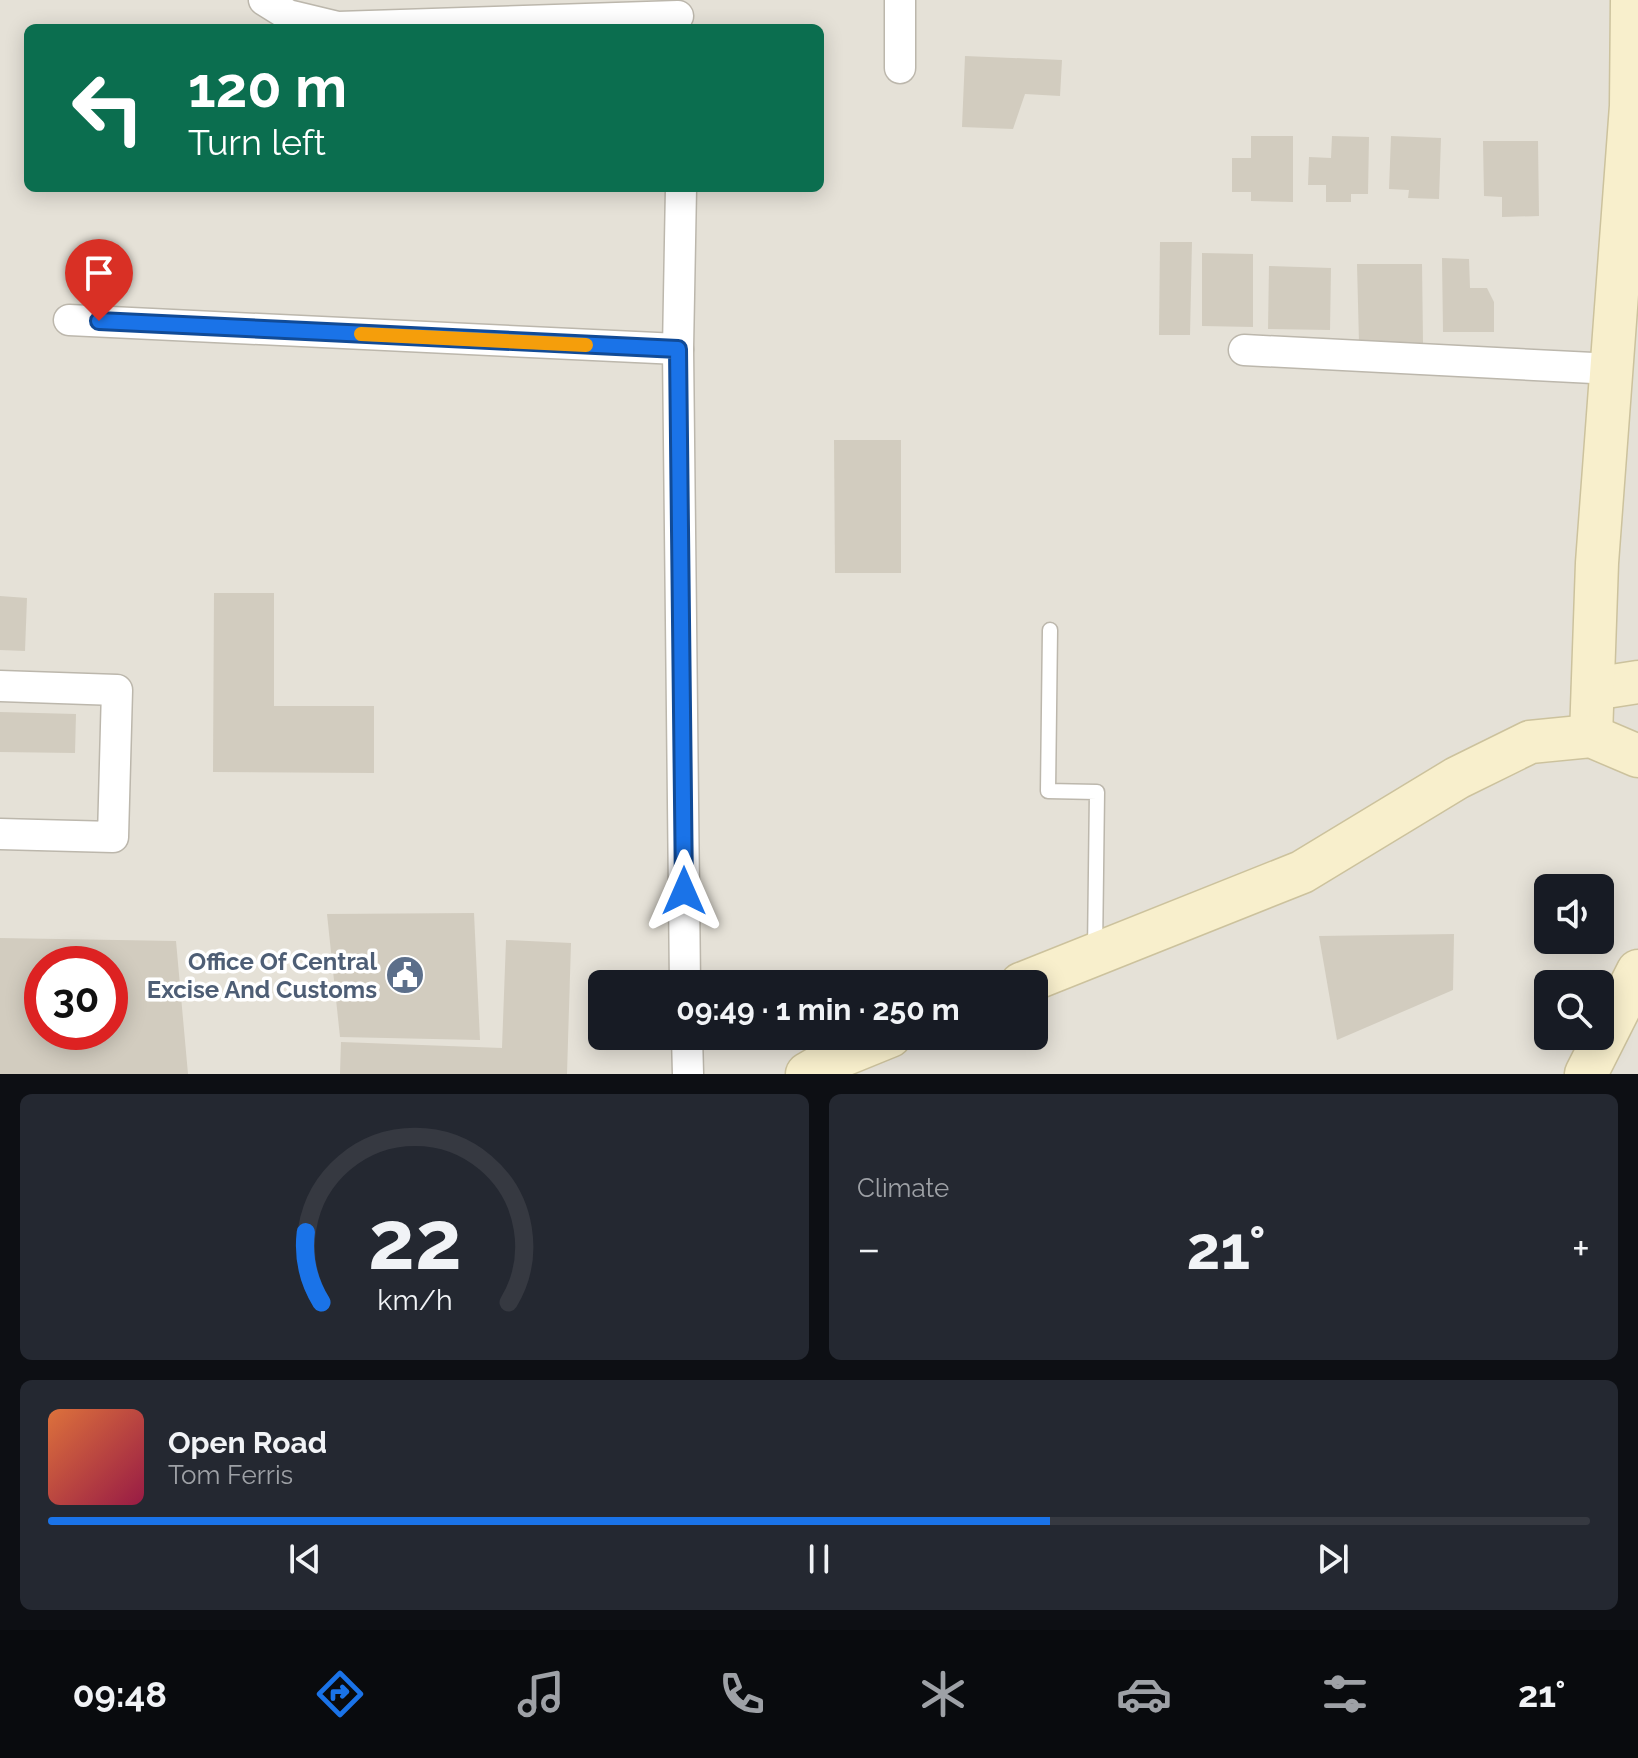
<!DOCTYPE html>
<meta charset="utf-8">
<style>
:root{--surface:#171b24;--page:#242831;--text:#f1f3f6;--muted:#9ea1a6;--line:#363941;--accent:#1a73e8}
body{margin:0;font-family:Raleway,sans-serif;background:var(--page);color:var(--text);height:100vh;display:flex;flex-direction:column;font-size:30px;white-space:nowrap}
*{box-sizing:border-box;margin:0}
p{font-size:26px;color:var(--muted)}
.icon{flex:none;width:44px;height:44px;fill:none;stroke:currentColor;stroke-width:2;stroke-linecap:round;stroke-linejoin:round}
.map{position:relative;height:1074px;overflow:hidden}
.side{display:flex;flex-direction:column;gap:20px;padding:20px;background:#0d0f14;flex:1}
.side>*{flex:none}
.guide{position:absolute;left:24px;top:24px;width:800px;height:168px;border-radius:12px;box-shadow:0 4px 20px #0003;background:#0b6e4f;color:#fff;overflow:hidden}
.fabs{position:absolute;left:1534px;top:874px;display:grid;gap:16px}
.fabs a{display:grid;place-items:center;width:80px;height:80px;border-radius:12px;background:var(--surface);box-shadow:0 4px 20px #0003;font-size:40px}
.speed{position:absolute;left:24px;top:946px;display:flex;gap:16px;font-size:40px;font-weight:700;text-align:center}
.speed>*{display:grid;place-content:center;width:104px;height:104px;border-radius:50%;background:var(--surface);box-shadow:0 4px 20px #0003;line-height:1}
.speed .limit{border:12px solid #d22;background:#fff;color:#111}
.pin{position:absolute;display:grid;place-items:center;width:68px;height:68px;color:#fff;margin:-82px -34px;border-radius:50% 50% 50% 0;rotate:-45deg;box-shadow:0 0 8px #0007}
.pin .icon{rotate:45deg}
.me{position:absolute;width:88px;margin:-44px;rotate:0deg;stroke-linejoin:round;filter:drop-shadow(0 0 6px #0008)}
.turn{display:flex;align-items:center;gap:28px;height:168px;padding:0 32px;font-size:36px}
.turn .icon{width:104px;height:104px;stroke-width:2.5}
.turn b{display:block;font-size:56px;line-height:68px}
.big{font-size:60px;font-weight:700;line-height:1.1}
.side .tile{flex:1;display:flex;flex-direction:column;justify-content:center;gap:12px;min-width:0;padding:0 28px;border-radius:12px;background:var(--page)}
.side .dial{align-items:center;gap:0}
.dial svg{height:208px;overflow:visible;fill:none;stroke:var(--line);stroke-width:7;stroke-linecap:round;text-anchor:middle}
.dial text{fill:var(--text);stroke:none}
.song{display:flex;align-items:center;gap:24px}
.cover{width:96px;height:96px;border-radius:12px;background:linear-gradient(135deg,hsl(20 70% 55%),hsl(340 70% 35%))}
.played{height:8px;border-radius:4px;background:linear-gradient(90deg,var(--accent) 65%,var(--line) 65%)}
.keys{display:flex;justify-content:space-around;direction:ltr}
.heat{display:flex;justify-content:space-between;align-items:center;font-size:44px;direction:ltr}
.side .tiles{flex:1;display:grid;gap:20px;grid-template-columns:1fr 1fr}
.tile:last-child{grid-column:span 2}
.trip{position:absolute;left:588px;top:970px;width:460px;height:80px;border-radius:12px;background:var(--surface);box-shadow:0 4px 20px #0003;font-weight:700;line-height:80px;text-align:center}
.tabs{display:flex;height:128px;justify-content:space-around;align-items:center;background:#090b0e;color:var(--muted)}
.tabs .icon{width:56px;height:56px}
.tabs .on{color:var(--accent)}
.tabs b{font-size:36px;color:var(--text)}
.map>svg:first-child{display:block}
.residential{fill:#e5e1d7;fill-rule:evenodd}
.building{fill:#d2ccbf;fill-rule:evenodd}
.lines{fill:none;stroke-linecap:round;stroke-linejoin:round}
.lane-casing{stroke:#bcb7ac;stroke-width:17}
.street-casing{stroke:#bcb7ac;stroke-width:33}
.secondary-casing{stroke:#ccc29d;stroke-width:45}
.lane{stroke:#fff;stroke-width:14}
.street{stroke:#fff;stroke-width:30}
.secondary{stroke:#f8efcc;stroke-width:42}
.route-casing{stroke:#114b97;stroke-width:20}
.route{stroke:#1a73e8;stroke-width:14}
.slow{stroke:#f59e0b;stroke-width:14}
.labels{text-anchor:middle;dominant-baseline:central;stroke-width:7;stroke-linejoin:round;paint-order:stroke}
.service-label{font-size:24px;font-weight:bold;fill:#4e5e75;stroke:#fff;text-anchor:end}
</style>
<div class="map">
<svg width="1638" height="1074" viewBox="0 0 1638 1074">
<rect width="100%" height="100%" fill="#f2efe8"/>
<path class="residential" d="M 0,0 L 1638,0 L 1638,1074 L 0,1074 ZM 28,28 L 820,28 L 820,188 L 28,188 ZM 1548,888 L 1600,888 L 1600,940 L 1548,940 ZM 42,964 L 110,964 L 110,1032 L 42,1032 ZM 602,984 L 1034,984 L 1034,1036 L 602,1036 ZM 1548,984 L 1600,984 L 1600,1036 L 1548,1036 Z"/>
<g class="building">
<path d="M 965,56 L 1062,60 L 1060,96 L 1025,94 L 1013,129 L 962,127 Z"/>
<path d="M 1251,136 L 1293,136 L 1293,202 L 1251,201 L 1251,192 L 1232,192 L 1232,158 L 1251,158 Z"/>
<path d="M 1332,136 L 1369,137 L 1368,194 L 1351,194 L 1351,202 L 1326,202 L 1326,185 L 1308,185 L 1309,157 L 1331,158 Z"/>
<path d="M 1391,136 L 1441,138 L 1439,199 L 1408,198 L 1409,190 L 1389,189 Z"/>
<path d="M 1483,141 L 1538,141 L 1539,216 L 1502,217 L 1502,197 L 1484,196 Z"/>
<path d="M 1160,242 L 1192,242 L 1190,335 L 1159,335 Z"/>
<path d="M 1202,253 L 1253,254 L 1253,327 L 1202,326 Z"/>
<path d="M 1442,258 L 1469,259 L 1470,288 L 1487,288 L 1494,302 L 1494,332 L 1443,332 Z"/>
<path d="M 1357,264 L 1422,264 L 1423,343 L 1359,343 Z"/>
<path d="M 1269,266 L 1331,268 L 1330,330 L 1268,329 Z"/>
<path d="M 834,440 L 901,440 L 901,573 L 835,573 Z"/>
<path d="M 214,593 L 274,593 L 274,706 L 374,706 L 374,773 L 213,772 Z"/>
<path d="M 0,596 L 27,598 L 25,651 L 0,650 Z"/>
<path d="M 0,712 L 76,714 L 75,753 L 0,752 Z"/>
<path d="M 474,913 L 480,1040 L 340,1037 L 327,914 Z"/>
<path d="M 1454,934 L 1453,990 L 1337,1040 L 1319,936 Z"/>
<path d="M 0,938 L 176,941 L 188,1074 L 0,1074 ZM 42,964 L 110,964 L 110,1032 L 42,1032 Z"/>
<path d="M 506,940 L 571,943 L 567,1074 L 340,1074 L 341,1042 L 502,1048 Z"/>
</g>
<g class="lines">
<g class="lane-casing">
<path id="lane" d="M 1050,630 L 1048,791 L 1097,792 L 1095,951"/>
</g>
<g class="street-casing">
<g id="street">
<path d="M 264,0 L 288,15 L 338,27 L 678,16"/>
<path d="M 900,0 L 900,68"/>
<path d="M 681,188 L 678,349 L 685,984"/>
<path d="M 69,320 L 678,349"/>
<path d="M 1244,350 L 1613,369"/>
<path d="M 0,686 L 117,690 L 113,837 L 0,834"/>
<path d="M 687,1036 L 688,1074"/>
</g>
</g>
<g class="secondary-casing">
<g id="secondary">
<path d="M 1593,689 L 1638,682"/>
<path d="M 1591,736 L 1597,563 L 1631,106 L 1632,0"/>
<path d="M 1021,984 L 1302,872 L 1457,778 L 1530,742 L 1591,736 L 1638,756"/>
<path d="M 807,1074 L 831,1060 L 890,1036"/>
<path d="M 1586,1074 L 1638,971"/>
</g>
</g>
<use href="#lane" class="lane"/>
<use href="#street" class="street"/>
<use href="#secondary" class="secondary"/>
</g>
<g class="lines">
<g class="route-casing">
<path id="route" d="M 99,321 L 678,349 L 684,891"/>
</g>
<use href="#route" class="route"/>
<path class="slow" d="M 361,334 L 586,345"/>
</g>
<defs>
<g id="civic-disc" transform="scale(2)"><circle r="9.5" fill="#5c6f8a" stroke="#fff"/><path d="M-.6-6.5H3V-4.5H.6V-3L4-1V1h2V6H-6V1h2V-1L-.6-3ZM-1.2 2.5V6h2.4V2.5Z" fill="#fff"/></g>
</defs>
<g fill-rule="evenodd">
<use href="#civic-disc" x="405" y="975"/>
</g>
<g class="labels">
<g class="service-label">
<text x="377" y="961">Office Of Central<tspan x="377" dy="28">Excise And Customs</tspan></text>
</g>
</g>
</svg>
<div class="fabs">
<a><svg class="icon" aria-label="sound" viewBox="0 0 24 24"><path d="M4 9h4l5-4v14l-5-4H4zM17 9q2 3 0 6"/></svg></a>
<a><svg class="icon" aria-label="search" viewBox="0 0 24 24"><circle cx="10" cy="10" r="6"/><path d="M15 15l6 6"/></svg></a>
</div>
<div class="speed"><div class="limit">30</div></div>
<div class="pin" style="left:99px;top:321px;background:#d93025"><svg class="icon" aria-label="arrive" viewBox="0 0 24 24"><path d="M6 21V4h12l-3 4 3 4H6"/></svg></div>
<svg class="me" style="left:684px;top:891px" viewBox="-20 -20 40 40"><path d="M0-17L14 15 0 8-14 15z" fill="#1a73e8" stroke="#fff" stroke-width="4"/></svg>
<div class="trip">09:49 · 1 min · 250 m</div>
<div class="guide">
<div class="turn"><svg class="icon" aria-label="left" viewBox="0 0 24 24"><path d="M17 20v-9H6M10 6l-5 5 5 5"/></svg><div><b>120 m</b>Turn left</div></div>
</div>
</div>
<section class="side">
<div class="tiles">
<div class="tile dial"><svg viewBox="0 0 100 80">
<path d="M14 69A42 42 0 1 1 86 69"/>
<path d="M14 69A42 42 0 0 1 8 42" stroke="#1a73e8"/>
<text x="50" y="56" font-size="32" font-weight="700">22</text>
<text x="50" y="72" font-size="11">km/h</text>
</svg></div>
<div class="tile"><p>Climate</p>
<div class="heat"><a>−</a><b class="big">21°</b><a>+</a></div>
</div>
<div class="tile">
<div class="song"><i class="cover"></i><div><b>Open Road</b><p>Tom Ferris</p></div></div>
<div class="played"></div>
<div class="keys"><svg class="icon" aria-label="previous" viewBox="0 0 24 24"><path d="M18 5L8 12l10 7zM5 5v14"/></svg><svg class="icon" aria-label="pause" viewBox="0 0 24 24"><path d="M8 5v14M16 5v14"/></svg><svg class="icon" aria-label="next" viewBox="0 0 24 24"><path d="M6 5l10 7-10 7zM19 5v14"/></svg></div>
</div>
</div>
</section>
<nav class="tabs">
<b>09:48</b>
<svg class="icon on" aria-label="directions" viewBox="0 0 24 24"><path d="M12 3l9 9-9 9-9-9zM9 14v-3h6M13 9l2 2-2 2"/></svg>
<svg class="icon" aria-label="music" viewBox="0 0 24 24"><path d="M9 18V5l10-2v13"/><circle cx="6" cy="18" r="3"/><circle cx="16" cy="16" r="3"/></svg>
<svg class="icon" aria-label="phone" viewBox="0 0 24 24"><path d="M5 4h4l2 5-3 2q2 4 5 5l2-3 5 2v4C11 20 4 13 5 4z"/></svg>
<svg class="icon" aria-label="climate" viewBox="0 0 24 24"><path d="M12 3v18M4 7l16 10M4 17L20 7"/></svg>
<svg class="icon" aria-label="car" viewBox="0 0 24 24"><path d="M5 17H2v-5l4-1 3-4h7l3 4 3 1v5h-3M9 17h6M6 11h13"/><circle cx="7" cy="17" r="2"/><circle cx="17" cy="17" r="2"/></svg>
<svg class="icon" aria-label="filters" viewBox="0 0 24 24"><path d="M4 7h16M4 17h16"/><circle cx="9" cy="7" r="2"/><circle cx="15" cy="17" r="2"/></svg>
<b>21°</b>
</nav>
